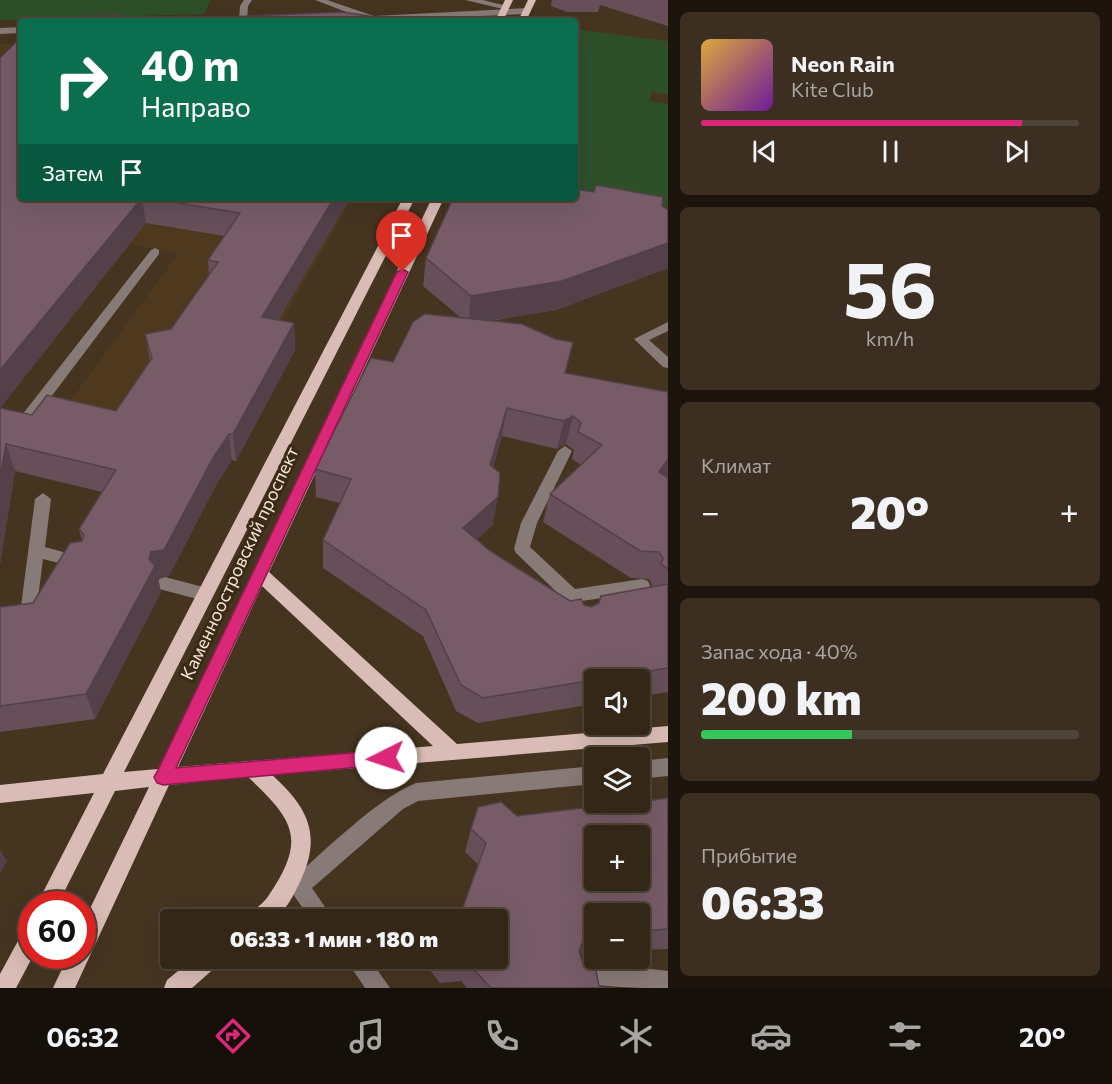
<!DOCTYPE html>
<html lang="ru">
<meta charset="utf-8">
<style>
:root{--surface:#342718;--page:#3c2f21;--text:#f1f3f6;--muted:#a9a5a2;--line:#4e4437;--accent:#db2777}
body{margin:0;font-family:Commissioner,sans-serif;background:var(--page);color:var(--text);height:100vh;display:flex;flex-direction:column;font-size:22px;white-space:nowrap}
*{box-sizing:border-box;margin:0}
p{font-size:20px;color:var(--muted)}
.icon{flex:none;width:33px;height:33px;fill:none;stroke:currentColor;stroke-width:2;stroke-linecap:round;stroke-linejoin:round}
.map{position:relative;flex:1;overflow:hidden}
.drawer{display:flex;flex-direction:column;gap:12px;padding:12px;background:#1d150d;width:444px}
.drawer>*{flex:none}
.banner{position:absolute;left:18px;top:18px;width:560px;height:183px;border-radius:6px;box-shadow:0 6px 24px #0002,0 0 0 2px var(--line);background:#0b6e4f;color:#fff;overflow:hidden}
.tools{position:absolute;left:584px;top:669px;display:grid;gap:12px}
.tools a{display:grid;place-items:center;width:66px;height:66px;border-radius:6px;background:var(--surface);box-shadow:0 6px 24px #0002,0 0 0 2px var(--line);font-size:30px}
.speed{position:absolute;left:18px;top:891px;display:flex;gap:12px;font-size:30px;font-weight:700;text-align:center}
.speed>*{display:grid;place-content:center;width:78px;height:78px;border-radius:50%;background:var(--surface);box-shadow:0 6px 24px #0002,0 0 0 2px var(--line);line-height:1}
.speed .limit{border:9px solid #d22;background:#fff;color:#111}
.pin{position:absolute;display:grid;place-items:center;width:51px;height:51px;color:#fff;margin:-62px -26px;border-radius:50% 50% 50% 0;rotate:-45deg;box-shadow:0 0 6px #0007}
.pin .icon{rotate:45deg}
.me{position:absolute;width:66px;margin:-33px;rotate:266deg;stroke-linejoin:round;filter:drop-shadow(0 0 4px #0008)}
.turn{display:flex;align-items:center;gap:21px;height:126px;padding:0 24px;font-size:27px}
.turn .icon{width:78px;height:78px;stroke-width:2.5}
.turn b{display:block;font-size:42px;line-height:51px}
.then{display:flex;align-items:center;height:57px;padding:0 24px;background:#0003;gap:12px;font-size:22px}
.big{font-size:45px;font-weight:800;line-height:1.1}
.drawer .widget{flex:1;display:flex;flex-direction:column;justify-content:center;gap:9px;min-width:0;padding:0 21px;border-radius:9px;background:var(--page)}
.drawer .dial{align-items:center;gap:0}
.dial b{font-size:78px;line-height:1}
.song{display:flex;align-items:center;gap:18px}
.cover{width:72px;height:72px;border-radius:9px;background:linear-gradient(135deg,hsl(40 70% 55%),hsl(280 70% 35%))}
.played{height:6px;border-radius:3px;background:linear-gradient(90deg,var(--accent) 85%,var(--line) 85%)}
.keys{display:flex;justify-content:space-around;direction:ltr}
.heat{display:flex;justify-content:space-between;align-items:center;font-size:33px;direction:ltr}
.charge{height:9px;border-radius:4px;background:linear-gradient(90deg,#34c759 40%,var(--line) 0)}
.trip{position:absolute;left:160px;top:909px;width:348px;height:60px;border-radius:6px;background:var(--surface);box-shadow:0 6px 24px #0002,0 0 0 2px var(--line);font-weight:800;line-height:60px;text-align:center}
.dock{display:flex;height:96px;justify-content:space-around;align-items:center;background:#15100a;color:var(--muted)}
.dock .icon{width:42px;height:42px}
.dock .on{color:var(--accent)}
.dock b{font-size:27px;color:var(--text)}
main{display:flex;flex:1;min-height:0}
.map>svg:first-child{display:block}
.built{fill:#4e391e}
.green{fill:#2e5029}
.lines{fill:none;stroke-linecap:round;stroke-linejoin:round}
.minor{fill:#887a77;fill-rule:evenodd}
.major{fill:#d9bcb5;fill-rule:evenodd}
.wall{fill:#664f59;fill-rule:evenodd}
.shaded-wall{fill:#534049}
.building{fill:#775c68;stroke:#534049;stroke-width:1.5;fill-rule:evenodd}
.route{fill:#db2777;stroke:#8e194d;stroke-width:1.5}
.labels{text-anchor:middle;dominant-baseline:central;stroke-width:6;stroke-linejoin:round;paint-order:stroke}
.street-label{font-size:18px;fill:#f3e8dc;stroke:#3b2a16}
</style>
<main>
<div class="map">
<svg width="668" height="988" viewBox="0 0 668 988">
<rect width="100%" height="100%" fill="#453420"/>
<path class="built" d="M 21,43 L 21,198 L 353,198 L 193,477 L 40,442 L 178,254 L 0,217 L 0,44 Z"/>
<g class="green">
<path d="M 0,0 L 211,0 L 204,14 L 0,20 Z"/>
<path d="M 574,29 L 668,41 L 668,95 L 652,92 L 649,101 L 668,104 L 668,207 L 575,192 Z"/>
</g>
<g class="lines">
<g class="minor">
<path d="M 244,0 L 252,0 L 248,6 L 247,21 L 239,21 L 240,6 Z"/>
<path d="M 315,0 L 327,0 L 374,16 L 527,8 L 531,11 L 527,14 L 363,21 L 362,18 Z"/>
<path d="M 465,0 L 483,0 L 507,6 L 503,9 Z"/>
<path d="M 21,27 L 21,33 L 0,34 L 0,28 Z"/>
<path d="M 155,248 L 159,250 L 159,254 L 23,434 L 18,435 L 0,431 L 0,421 L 15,424 L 151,250 Z"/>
<path d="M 668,322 L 668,331 L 649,340 L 668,357 L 668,368 L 663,367 L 634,339 Z"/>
<path d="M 565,446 L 572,451 L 537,523 L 530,547 L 575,589 L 642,579 L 648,581 L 650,586 L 648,591 L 582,601 L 581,609 L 575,611 L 569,609 L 565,600 L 516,553 L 514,549 L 521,523 L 558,451 Z"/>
<path d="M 43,493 L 51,499 L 45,547 L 85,558 L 87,562 L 85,566 L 79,568 L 43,559 L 36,614 L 34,619 L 28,621 L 22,619 L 20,614 L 35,499 Z"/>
<path d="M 165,577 L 211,589 L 213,594 L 211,599 L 205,601 L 159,589 L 157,584 L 159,579 Z"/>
<path d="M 611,724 L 629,724 L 636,739 L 633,745 L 627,747 L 621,745 Z"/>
<path d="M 668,758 L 668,776 L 639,779 L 639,761 Z"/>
<path d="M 594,766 L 594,784 L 418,801 L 403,809 L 312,888 L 334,920 L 311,920 L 288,887 L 291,880 C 325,851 376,799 416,783 Z"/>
<path d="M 345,958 L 369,958 L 390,988 L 365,988 Z"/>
<path d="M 581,961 L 668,971 L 668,988 C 638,988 601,988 573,980 L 570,972 L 573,964 Z"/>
</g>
<g class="major">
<path d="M 505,0 L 513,0 L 503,21 L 495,21 Z"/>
<path d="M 528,0 L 536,0 L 526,21 L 518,21 Z"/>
<path d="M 403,198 L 415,198 L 124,772 L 158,769 L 432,198 L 444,198 L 269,572 L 457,744 L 668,726 L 668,742 L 272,775 C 309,808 322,836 300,882 C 292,898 288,907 274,920 L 248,920 C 252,909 263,905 269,895 C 307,839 294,820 248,777 L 169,785 L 75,988 L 53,988 L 68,956 L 82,956 L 82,925 L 149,787 L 115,791 L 58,904 L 37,904 L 94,793 L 0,803 L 0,785 L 103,774 ZM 262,586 L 433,746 L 178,767 Z"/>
<path d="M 32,925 L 33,956 L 16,988 L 0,988 L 0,974 L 25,928 Z"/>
<path d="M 194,958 L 221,958 L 218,965 L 192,988 L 164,988 L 167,980 Z"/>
</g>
</g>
<g class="wall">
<path d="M 552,0 L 668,0 L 668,26 L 600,5 L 598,12 L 567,12 L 551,6 Z"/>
<path d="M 0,58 L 21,198 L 350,198 L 278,320 L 294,323 L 295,350 L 236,461 L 232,460 L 216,485 L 169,576 L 158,578 L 161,592 L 95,719 L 0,732 L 0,607 L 33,603 L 82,541 L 79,529 L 102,492 L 15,471 L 0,564 ZM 146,223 L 224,236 L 208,260 L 209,275 L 171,329 L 145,334 L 150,361 L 116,411 L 32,415 L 0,408 Z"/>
<path d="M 662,206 L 668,210 L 668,268 L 556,310 L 491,321 L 566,373 L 668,392 L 668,692 L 639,697 L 639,680 L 594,680 L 594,704 L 478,723 L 456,711 L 423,636 L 323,568 L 323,540 L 340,503 L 316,497 L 315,469 L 393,362 L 460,317 L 423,286 L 426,258 ZM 502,436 L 557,449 L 566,444 L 574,450 L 572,459 L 581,465 L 550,494 L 543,522 L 631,578 L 649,579 L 652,585 L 652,587 L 601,596 L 598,604 L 591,607 L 570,601 L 490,551 L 477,539 L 493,525 L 493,467 Z"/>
<path d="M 668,798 L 668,949 L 639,950 L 639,914 L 594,914 L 594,953 L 581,953 L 580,956 L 583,963 L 599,986 L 610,988 L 467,988 L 461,981 L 440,983 L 423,961 L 424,958 L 498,958 L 462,910 L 478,864 L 465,852 L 471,829 L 517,816 Z"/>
</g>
<g class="shaded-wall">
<path d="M 142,198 L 146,223 L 0,408 L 0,370 Z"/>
<path d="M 334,198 L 350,198 L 264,343 L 262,317 Z"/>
<path d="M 668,243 L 668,268 L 556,310 L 468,324 L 471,296 Z"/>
<path d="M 294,323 L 295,350 L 236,461 L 233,434 Z"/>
<path d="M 507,408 L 502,436 L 486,493 L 490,465 Z"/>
<path d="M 573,416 L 566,444 L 557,449 L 564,421 Z"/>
<path d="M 229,434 L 232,460 L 216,485 L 169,576 L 158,578 L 161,592 L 95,719 L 86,694 L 149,559 L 151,552 Z"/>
<path d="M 6,444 L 15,471 L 0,564 L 0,477 Z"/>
<path d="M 668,459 L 668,481 L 659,472 Z"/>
<path d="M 498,497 L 493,525 L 459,555 L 463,528 Z"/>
<path d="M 0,850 L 7,861 L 0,874 Z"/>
<path d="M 589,940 L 578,960 L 571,963 L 582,943 Z"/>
</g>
<g class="building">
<path d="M 342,12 L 403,21 L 200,21 L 205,18 Z"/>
<path d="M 117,15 L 153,21 L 38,21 L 41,19 Z"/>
<path d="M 21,37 L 21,198 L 142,198 L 0,370 L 0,58 Z"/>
<path d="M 596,185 L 663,197 L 662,206 L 668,210 L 668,243 L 562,281 L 471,296 L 426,258 L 453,198 L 574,198 L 574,189 L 594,192 Z"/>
<path d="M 147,198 L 334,198 L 262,317 L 294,323 L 233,434 L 229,434 L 213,458 L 164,550 L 151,552 L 149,559 L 155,566 L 86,694 L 0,706 L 0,607 L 33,603 L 70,543 L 82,541 L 84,535 L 79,529 L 116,470 L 6,444 L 0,477 L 0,408 L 32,415 L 47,395 L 116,411 L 152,358 L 145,334 L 171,329 L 218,262 L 208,260 L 240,213 Z"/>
<path d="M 425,314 L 522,324 L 555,339 L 573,342 L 565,373 L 668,392 L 668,459 L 659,472 L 668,478 L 668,569 L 661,564 L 663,558 L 659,552 L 640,551 L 550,494 L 602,445 L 578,432 L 581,423 L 573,416 L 564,421 L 507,408 L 490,465 L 500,473 L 498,497 L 463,528 L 490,551 L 570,601 L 581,599 L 584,605 L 591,607 L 599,603 L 601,596 L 668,584 L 668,668 L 483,698 L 461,685 L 426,610 L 323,540 L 351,479 L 315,469 L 371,358 L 393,362 L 413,322 Z"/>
<path d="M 668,798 L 668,929 L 639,931 L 639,914 L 594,914 L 594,933 L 588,934 L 589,940 L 582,943 L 579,952 L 583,963 L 595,966 L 599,986 L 610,988 L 491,988 L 467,962 L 445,964 L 441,958 L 498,958 L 498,920 L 435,920 L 435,917 L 462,910 L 486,843 L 471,829 L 478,807 L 501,802 L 517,816 L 632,802 L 639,802 ZM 594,836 L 639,836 L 639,880 L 594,880 Z"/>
</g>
<path class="route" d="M 402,269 L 408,272 L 176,768 L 386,750 L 392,753 L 395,758 L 392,764 L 163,785 L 157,783 L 154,777 L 157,772 L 397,272 Z"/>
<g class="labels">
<g class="street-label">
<text transform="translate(239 563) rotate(-65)">Каменноостровский проспект</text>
</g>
</g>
</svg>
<div class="tools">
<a><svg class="icon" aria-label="sound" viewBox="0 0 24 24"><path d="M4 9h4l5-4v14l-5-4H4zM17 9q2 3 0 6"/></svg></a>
<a><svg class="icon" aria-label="layers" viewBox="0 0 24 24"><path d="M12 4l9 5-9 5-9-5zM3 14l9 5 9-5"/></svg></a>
<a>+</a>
<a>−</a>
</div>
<div class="speed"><div class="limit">60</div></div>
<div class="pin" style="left:402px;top:272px;background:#d93025"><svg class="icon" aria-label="arrive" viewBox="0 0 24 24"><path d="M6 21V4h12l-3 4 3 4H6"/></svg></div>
<svg class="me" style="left:386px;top:758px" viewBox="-20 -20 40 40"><circle r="19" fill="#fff"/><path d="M0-13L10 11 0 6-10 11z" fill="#db2777"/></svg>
<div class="trip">06:33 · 1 мин · 180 m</div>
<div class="banner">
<div class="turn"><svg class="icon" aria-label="right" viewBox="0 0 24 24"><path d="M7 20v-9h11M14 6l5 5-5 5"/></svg><div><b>40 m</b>Направо</div></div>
<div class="then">Затем<svg class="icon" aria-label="arrive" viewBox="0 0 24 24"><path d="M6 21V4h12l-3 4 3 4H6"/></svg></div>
</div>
</div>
<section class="drawer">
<div class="widget">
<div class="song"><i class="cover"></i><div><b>Neon Rain</b><p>Kite Club</p></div></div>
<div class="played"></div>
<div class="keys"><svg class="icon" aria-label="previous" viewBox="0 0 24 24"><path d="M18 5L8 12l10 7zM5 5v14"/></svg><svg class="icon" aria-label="pause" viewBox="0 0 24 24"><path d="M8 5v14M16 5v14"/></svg><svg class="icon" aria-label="next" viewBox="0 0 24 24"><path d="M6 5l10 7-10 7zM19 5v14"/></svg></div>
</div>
<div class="widget dial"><b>56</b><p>km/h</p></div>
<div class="widget"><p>Климат</p>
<div class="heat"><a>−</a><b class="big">20°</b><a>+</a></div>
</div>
<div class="widget"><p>Запас хода · 40%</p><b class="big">200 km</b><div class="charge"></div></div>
<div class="widget"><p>Прибытие</p><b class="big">06:33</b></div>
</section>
</main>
<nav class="dock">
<b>06:32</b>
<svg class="icon on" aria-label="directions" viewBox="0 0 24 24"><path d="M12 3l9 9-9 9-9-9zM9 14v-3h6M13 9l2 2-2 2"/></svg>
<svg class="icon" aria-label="music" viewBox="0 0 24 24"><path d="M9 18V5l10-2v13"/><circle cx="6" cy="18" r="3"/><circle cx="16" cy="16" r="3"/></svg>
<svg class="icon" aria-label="phone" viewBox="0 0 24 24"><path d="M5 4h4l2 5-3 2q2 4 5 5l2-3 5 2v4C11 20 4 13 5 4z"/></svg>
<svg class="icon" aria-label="climate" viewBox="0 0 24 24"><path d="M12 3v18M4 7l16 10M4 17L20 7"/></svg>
<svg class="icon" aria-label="car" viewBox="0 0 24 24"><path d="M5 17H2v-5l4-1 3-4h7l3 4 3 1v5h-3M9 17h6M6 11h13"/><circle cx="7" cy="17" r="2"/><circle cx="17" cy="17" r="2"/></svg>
<svg class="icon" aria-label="filters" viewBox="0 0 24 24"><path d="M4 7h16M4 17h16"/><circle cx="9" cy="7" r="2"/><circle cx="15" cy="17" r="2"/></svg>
<b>20°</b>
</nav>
